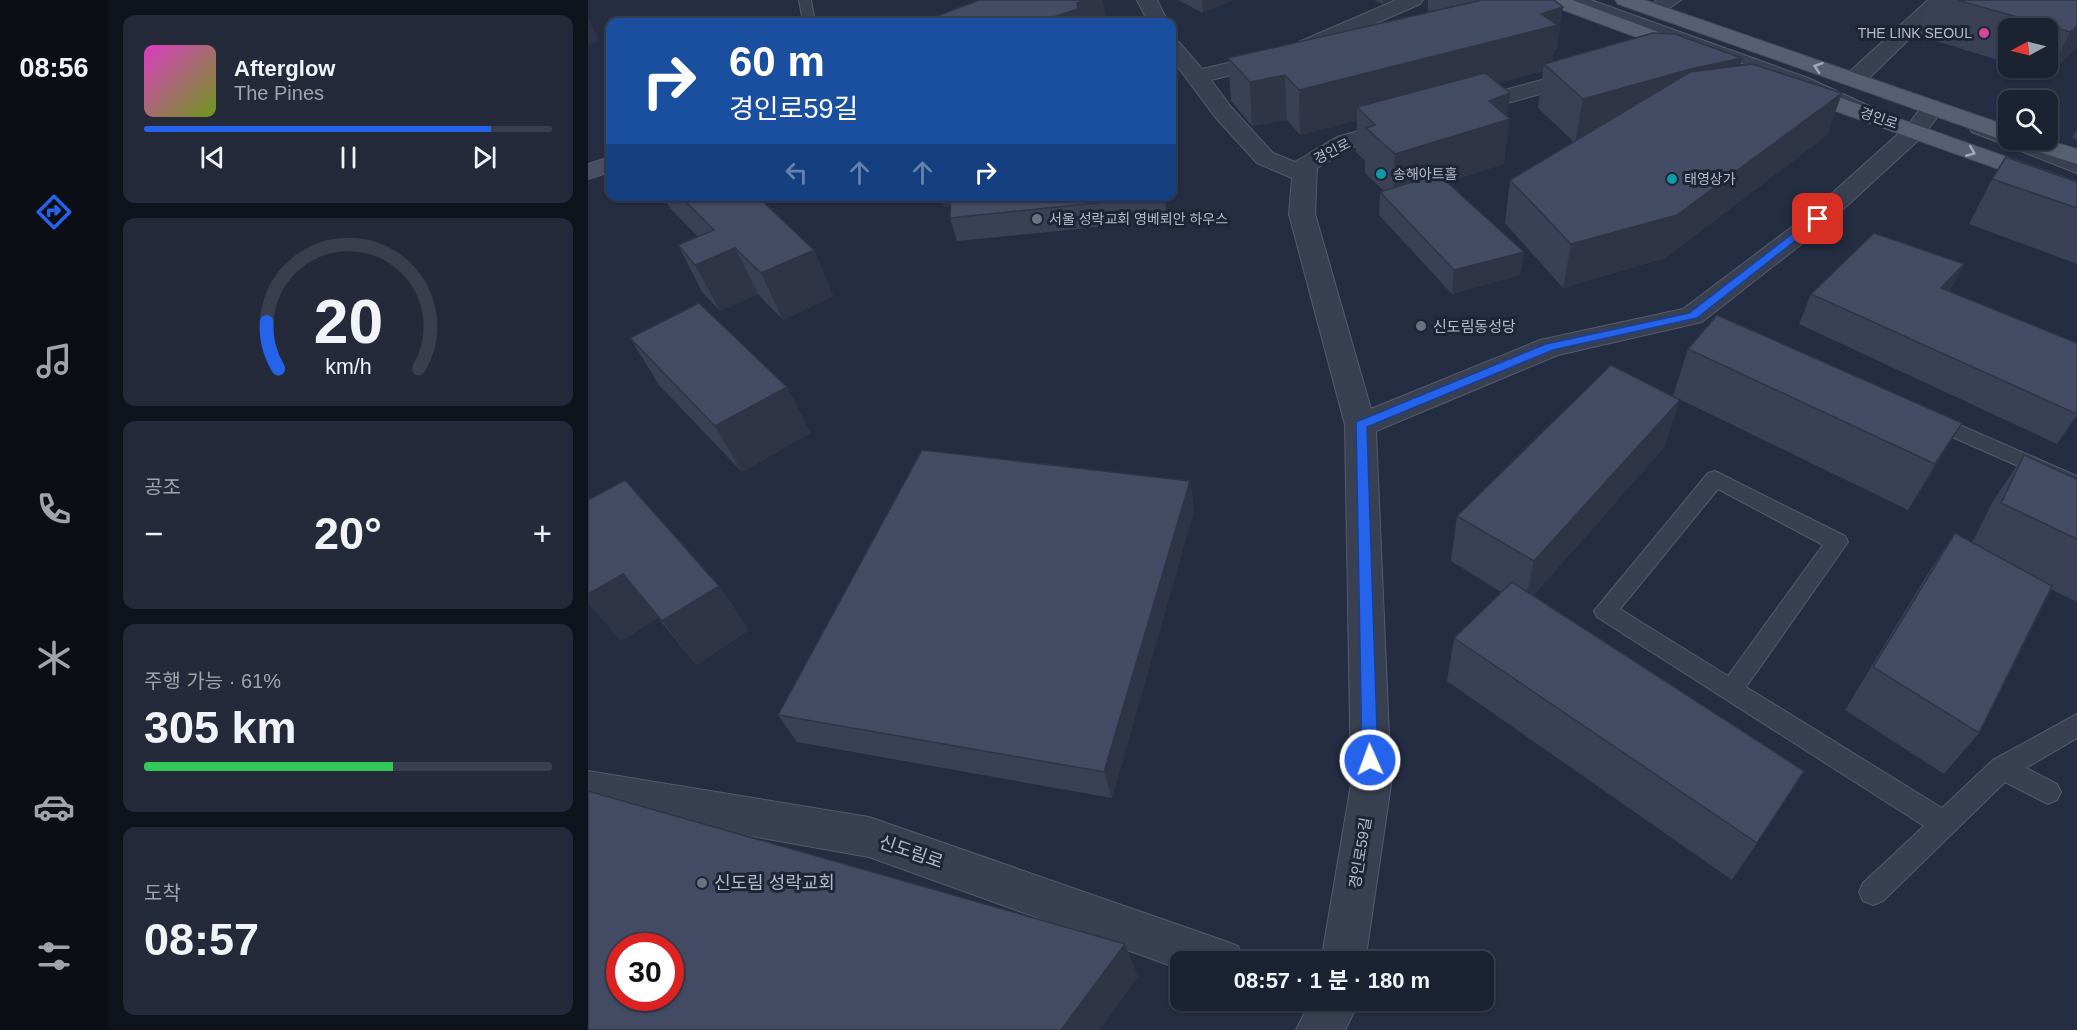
<!DOCTYPE html>
<html lang="ko">
<meta charset="utf-8">
<style>
:root{--surface:#1b2232;--page:#242a3a;--text:#f1f3f6;--muted:#a0a4ac;--line:#393f4d;--accent:#2563eb}
body{margin:0;font-family:Arial,"Noto Sans KR",sans-serif;background:var(--page);color:var(--text);height:100vh;display:flex;flex-direction:column;font-size:22px;white-space:nowrap}
*{box-sizing:border-box;margin:0}
p{font-size:20px;color:var(--muted)}
.icon{flex:none;width:33px;height:33px;fill:none;stroke:currentColor;stroke-width:2;stroke-linecap:round;stroke-linejoin:round}
.map{position:relative;flex:1;overflow:hidden}
.side{display:flex;flex-direction:column;gap:15px;padding:15px;background:#0f131c;width:480px}
.side>*{flex:none}
.guide{position:absolute;left:18px;top:18px;width:570px;height:183px;border-radius:12px;box-shadow:0 2px 4px #0004,0 0 0 2px var(--line);background:#1a4fa0;color:#fff;overflow:hidden}
.needle{width:39px;rotate:263deg}
.tools{position:absolute;left:1410px;top:18px;display:grid;gap:12px}
.tools a{display:grid;place-items:center;width:60px;height:60px;border-radius:12px;background:var(--surface);box-shadow:0 2px 4px #0004,0 0 0 2px var(--line);font-size:30px}
.speed{position:absolute;left:18px;top:933px;display:flex;gap:12px;font-size:30px;font-weight:700;text-align:center}
.speed>*{display:grid;place-content:center;width:78px;height:78px;border-radius:50%;background:var(--surface);box-shadow:0 2px 4px #0004,0 0 0 2px var(--line);line-height:1}
.speed .limit{border:9px solid #d22;background:#fff;color:#111}
.pin{position:absolute;display:grid;place-items:center;width:51px;height:51px;color:#fff;margin:-26px;border-radius:12px;box-shadow:0 3px 9px #0006}
.me{position:absolute;width:66px;margin:-33px;rotate:358deg;stroke-linejoin:round;filter:drop-shadow(0 0 4px #0008)}
.turn{display:flex;align-items:center;gap:21px;height:126px;padding:0 24px;font-size:27px}
.turn .icon{width:78px;height:78px;stroke-width:2.5}
.turn b{display:block;font-size:42px;line-height:51px}
.lanes{display:flex;align-items:center;height:57px;padding:0 24px;background:#0003;justify-content:center;gap:30px;direction:ltr}
.lanes .off{opacity:.35}
.big{font-size:45px;font-weight:700;line-height:1.1}
.side .tile{flex:1;display:flex;flex-direction:column;justify-content:center;gap:9px;min-width:0;padding:0 21px;border-radius:12px;background:var(--page)}
.side .dial{align-items:center;gap:0}
.dial svg{height:156px;overflow:visible;fill:none;stroke:var(--line);stroke-width:7;stroke-linecap:round;text-anchor:middle}
.dial text{fill:var(--text);stroke:none}
.song{display:flex;align-items:center;gap:18px}
.cover{width:72px;height:72px;border-radius:9px;background:linear-gradient(135deg,hsl(310 70% 55%),hsl(80 70% 35%))}
.played{height:6px;border-radius:3px;background:linear-gradient(90deg,var(--accent) 85%,var(--line) 85%)}
.keys{display:flex;justify-content:space-around;direction:ltr}
.heat{display:flex;justify-content:space-between;align-items:center;font-size:33px;direction:ltr}
.charge{height:9px;border-radius:4px;background:linear-gradient(90deg,#34c759 61%,var(--line) 0)}
.trip{position:absolute;left:582px;top:951px;width:324px;height:60px;border-radius:12px;background:var(--surface);box-shadow:0 2px 4px #0004,0 0 0 2px var(--line);font-weight:700;line-height:60px;text-align:center}
main{display:flex;flex:1;min-height:0}
.dock{display:flex;flex-direction:column;width:108px;justify-content:space-around;align-items:center;background:#0b0e14;color:var(--muted)}
.dock .icon{width:42px;height:42px}
.dock .active{color:var(--accent)}
.dock b{font-size:27px;color:var(--text)}
.map>svg:first-child{display:block}
.lines{fill:none;stroke-linecap:round;stroke-linejoin:round}
.lane-casing{stroke:#545b6c;stroke-width:2}
.street-casing{stroke:#545b6c;stroke-width:2}
.secondary-casing{stroke:#545b6c;stroke-width:2}
.primary-casing{stroke:#43495b;stroke-width:2}
.lane{fill:#394052;fill-rule:evenodd}
.street{fill:#394052;fill-rule:evenodd}
.secondary{fill:#474e65;fill-rule:evenodd}
.primary{fill:#575f72;fill-rule:evenodd}
.wall{fill:#3a4156}
.shaded-wall{fill:#2f3546}
.building{fill:#434c64;stroke:#2f3546;stroke-width:1.5;fill-rule:evenodd}
.oneway{stroke:#a3a9ba}
.route{fill:#2563eb;stroke:#184099;stroke-width:1.5}
.hotel-dot{fill:#d1479c;stroke:#1e2537;stroke-width:2}
.culture-dot{fill:#0f9aa8;stroke:#1e2537;stroke-width:2}
.worship-dot{fill:#6b7280;stroke:#1e2537;stroke-width:2}
.labels{text-anchor:middle;dominant-baseline:central;stroke-width:6;stroke-linejoin:round;paint-order:stroke}
.far-poi-label{font-size:14px;fill:#b6bbcc;stroke:#1e2537;text-anchor:start}
.far-street-label{font-size:14px;fill:#b6bbcc;stroke:#1e2537}
.poi-label{font-size:15px;fill:#b6bbcc;stroke:#1e2537;text-anchor:start}
.street-label{font-size:15px;fill:#b6bbcc;stroke:#1e2537}
.near-street-label{font-size:18px;fill:#b6bbcc;stroke:#1e2537}
.near-poi-label{font-size:18px;fill:#b6bbcc;stroke:#1e2537;text-anchor:start}
</style>
<main>
<nav class="dock">
<b>08:56</b>
<svg class="icon active" aria-label="directions" viewBox="0 0 24 24"><path d="M12 3l9 9-9 9-9-9zM9 14v-3h6M13 9l2 2-2 2"/></svg>
<svg class="icon" aria-label="music" viewBox="0 0 24 24"><path d="M9 18V5l10-2v13"/><circle cx="6" cy="18" r="3"/><circle cx="16" cy="16" r="3"/></svg>
<svg class="icon" aria-label="phone" viewBox="0 0 24 24"><path d="M5 4h4l2 5-3 2q2 4 5 5l2-3 5 2v4C11 20 4 13 5 4z"/></svg>
<svg class="icon" aria-label="climate" viewBox="0 0 24 24"><path d="M12 3v18M4 7l16 10M4 17L20 7"/></svg>
<svg class="icon" aria-label="car" viewBox="0 0 24 24"><path d="M5 17H2v-5l4-1 3-4h7l3 4 3 1v5h-3M9 17h6M6 11h13"/><circle cx="7" cy="17" r="2"/><circle cx="17" cy="17" r="2"/></svg>
<svg class="icon" aria-label="filters" viewBox="0 0 24 24"><path d="M4 7h16M4 17h16"/><circle cx="9" cy="7" r="2"/><circle cx="15" cy="17" r="2"/></svg>
</nav>
<section class="side">
<div class="tile">
<div class="song"><i class="cover"></i><div><b>Afterglow</b><p>The Pines</p></div></div>
<div class="played"></div>
<div class="keys"><svg class="icon" aria-label="previous" viewBox="0 0 24 24"><path d="M18 5L8 12l10 7zM5 5v14"/></svg><svg class="icon" aria-label="pause" viewBox="0 0 24 24"><path d="M8 5v14M16 5v14"/></svg><svg class="icon" aria-label="next" viewBox="0 0 24 24"><path d="M6 5l10 7-10 7zM19 5v14"/></svg></div>
</div>
<div class="tile dial"><svg viewBox="0 0 100 80">
<path d="M14 69A42 42 0 1 1 86 69"/>
<path d="M14 69A42 42 0 0 1 8 45" stroke="#2563eb"/>
<text x="50" y="56" font-size="32" font-weight="700">20</text>
<text x="50" y="72" font-size="11">km/h</text>
</svg></div>
<div class="tile"><p>공조</p>
<div class="heat"><a>−</a><b class="big">20°</b><a>+</a></div>
</div>
<div class="tile"><p>주행 가능 · 61%</p><b class="big">305 km</b><div class="charge"></div></div>
<div class="tile"><p>도착</p><b class="big">08:57</b></div>
</section>
<div class="map">
<svg width="1489" height="1030" viewBox="0 0 1489 1030">
<rect width="100%" height="100%" fill="#242d42"/>
<g class="lines">
<g class="lane-casing">
<g id="lane">
<path d="M 211,0 L 223,0 L 227,22 L 215,22 Z"/>
<path d="M 985,0 L 1003,0 L 1220,78 L 1292,111 L 1290,114 L 1280,114 L 1210,84 Z"/>
<path d="M 1389,125 L 1420,136 L 1420,140 L 1429,140 L 1489,163 L 1489,173 L 1384,132 L 1382,129 L 1384,126 Z"/>
<path d="M 1344,413 L 1489,476 L 1489,492 L 1337,425 L 1334,420 L 1337,415 Z"/>
<path d="M 1127,471 L 1257,536 L 1260,542 L 1158,687 L 1354,808 L 1405,760 L 1489,714 L 1489,738 L 1438,768 L 1469,784 L 1473,792 L 1469,800 L 1460,804 L 1417,782 L 1295,901 L 1285,905 L 1275,901 L 1271,892 L 1275,883 L 1336,826 L 1009,617 L 1006,611 L 1120,473 ZM 1130,489 L 1235,545 L 1140,676 L 1032,609 Z"/>
</g>
</g>
<g class="street-casing">
<g id="street">
<path d="M 549,0 L 569,0 L 580,22 L 560,22 Z"/>
<path d="M 808,0 L 835,0 L 832,4 L 702,61 L 623,80 L 643,107 L 685,153 L 707,162 L 749,137 L 810,120 L 818,122 L 821,127 L 818,132 L 765,147 L 729,168 L 727,214 L 783,409 L 952,340 L 1095,309 L 1221,214 L 1320,125 L 1336,104 L 1352,104 L 1355,109 L 1336,135 L 1239,224 L 1114,322 L 970,355 L 788,431 L 803,784 L 777,962 L 733,962 L 763,784 L 757,425 L 701,214 L 704,178 L 669,163 L 627,117 L 584,59 L 584,40 L 591,42 L 614,69 L 688,52 Z"/>
<path d="M 1069,0 L 1093,0 L 1073,14 L 1059,14 L 1056,10 Z"/>
<path d="M 1340,0 L 1361,0 L 1275,84 L 1259,84 L 1256,79 L 1259,74 Z"/>
<path d="M 995,69 L 1003,70 L 1006,75 L 1003,80 L 880,114 L 872,112 L 869,107 L 872,102 Z"/>
<path d="M 0,771 L 281,817 L 634,940 L 650,946 L 656,962 L 592,962 L 592,969 L 281,857 L 0,807 Z"/>
<path d="M 723,1000 L 772,1000 L 757,1030 L 708,1030 Z"/>
</g>
</g>
<g class="secondary-casing">
<path id="secondary" d="M 22,157 L 22,172 L 0,179 L 0,164 Z"/>
</g>
<g class="primary-casing">
<g id="primary">
<path d="M 956,0 L 984,0 L 1108,46 L 1111,50 L 1108,54 L 1094,54 L 959,4 Z"/>
<path d="M 1027,0 L 1056,0 L 1420,126 L 1420,140 L 1459,140 L 1489,149 L 1489,164 L 1429,145 L 1426,140 L 1412,139 L 1030,4 Z"/>
<path d="M 1208,82 L 1489,182 L 1489,197 L 1200,94 L 1197,89 L 1200,84 Z"/>
</g>
</g>
<use href="#lane" class="lane"/>
<use href="#street" class="street"/>
<use href="#secondary" class="secondary"/>
<use href="#primary" class="primary"/>
</g>
<g class="wall">
<path d="M 590,0 L 645,0 L 615,13 Z"/>
<path d="M 786,0 L 803,0 L 795,4 Z"/>
<path d="M 840,0 L 966,0 L 969,49 L 966,50 L 964,62 L 1153,65 L 1254,93 L 1239,135 L 1077,258 L 975,288 L 917,223 L 922,180 L 986,142 L 950,108 L 955,71 L 909,83 L 919,117 L 916,164 L 859,182 L 936,252 L 932,275 L 864,294 L 791,215 L 792,192 L 796,191 L 777,173 L 777,161 L 768,152 L 769,120 L 712,135 L 699,120 L 664,126 L 643,101 L 640,58 L 840,12 Z"/>
<path d="M 1342,0 L 1489,0 L 1489,47 L 1460,76 L 1434,68 L 1460,68 L 1460,28 L 1420,28 L 1420,63 L 1328,35 Z"/>
<path d="M 1489,129 L 1489,140 L 1484,138 Z"/>
<path d="M 1404,179 L 1489,182 L 1489,264 L 1381,224 Z"/>
<path d="M 76,196 L 169,196 L 226,250 L 245,296 L 195,320 L 170,294 L 132,311 L 114,292 L 90,245 L 110,237 L 82,208 Z"/>
<path d="M 353,196 L 577,196 L 578,211 L 528,213 L 530,225 L 369,241 L 362,218 L 363,206 L 356,207 Z"/>
<path d="M 1361,292 L 1489,343 L 1489,415 L 1469,444 L 1211,324 L 1223,294 Z"/>
<path d="M 42,338 L 199,387 L 222,433 L 154,472 L 71,385 Z"/>
<path d="M 1100,349 L 1374,423 L 1346,469 L 1320,510 L 1085,396 Z"/>
<path d="M 1077,446 L 945,596 L 1169,843 L 1144,880 L 859,681 L 866,638 L 913,592 L 863,561 L 869,516 Z"/>
<path d="M 1436,455 L 1489,479 L 1489,602 L 1462,589 L 1391,733 L 1356,774 L 1257,710 L 1337,578 L 1367,533 L 1384,543 L 1405,501 Z"/>
<path d="M 602,481 L 606,510 L 524,798 L 209,742 L 190,715 Z"/>
<path d="M 0,560 L 131,586 L 161,630 L 108,665 L 70,618 L 33,641 Z"/>
</g>
<g class="shaded-wall">
<path d="M 497,0 L 515,0 L 519,22 L 450,22 Z"/>
<path d="M 614,0 L 645,0 L 615,13 Z"/>
<path d="M 795,0 L 803,0 L 795,4 Z"/>
<path d="M 975,7 L 969,49 L 966,50 L 963,68 L 956,64 L 955,71 L 779,117 L 769,107 L 769,120 L 712,135 L 711,90 Z"/>
<path d="M 0,18 L 11,41 L 0,45 Z"/>
<path d="M 1489,26 L 1489,47 L 1460,76 L 1482,32 Z"/>
<path d="M 1154,58 L 1142,102 L 987,143 L 995,99 L 1103,69 Z"/>
<path d="M 697,75 L 699,120 L 664,126 L 662,82 Z"/>
<path d="M 922,93 L 919,120 L 922,119 L 916,164 L 805,199 L 807,154 L 901,101 Z"/>
<path d="M 1254,93 L 1239,135 L 1077,258 L 975,288 L 983,244 Z"/>
<path d="M 353,196 L 368,196 L 370,204 L 356,207 Z"/>
<path d="M 147,248 L 170,294 L 132,311 L 107,265 Z"/>
<path d="M 226,250 L 245,296 L 195,320 L 173,273 Z"/>
<path d="M 936,252 L 932,275 L 864,294 L 866,270 Z"/>
<path d="M 1376,264 L 1361,294 L 1353,288 Z"/>
<path d="M 199,387 L 222,433 L 154,472 L 127,426 Z"/>
<path d="M 1092,400 L 1077,446 L 936,606 L 946,561 Z"/>
<path d="M 1374,423 L 1346,469 L 1320,510 L 1347,464 Z"/>
<path d="M 602,481 L 606,510 L 524,798 L 516,772 Z"/>
<path d="M 35,574 L 70,618 L 33,641 L 0,603 L 0,594 Z"/>
<path d="M 131,586 L 161,630 L 108,665 L 74,621 Z"/>
<path d="M 537,944 L 550,977 L 512,1030 L 473,1030 Z"/>
</g>
<g class="building">
<path d="M 391,0 L 497,0 L 489,3 L 490,9 L 450,22 L 333,22 Z"/>
<path d="M 888,0 L 966,0 L 975,7 L 953,14 L 970,25 L 711,90 L 697,75 L 662,82 L 640,58 L 890,1 Z"/>
<path d="M 1369,0 L 1489,0 L 1489,26 L 1482,32 Z"/>
<path d="M 1065,33 L 1087,34 L 1154,58 L 1103,69 L 995,99 L 956,64 Z"/>
<path d="M 1164,64 L 1254,93 L 1089,215 L 983,244 L 922,180 L 1102,72 Z"/>
<path d="M 897,73 L 922,93 L 901,101 L 922,119 L 807,154 L 778,128 L 787,125 L 769,107 Z"/>
<path d="M 1418,157 L 1489,182 L 1489,208 L 1404,179 Z"/>
<path d="M 850,174 L 936,252 L 866,270 L 792,192 Z"/>
<path d="M 92,196 L 169,196 L 226,250 L 173,273 L 147,248 L 107,265 L 90,245 L 126,230 Z"/>
<path d="M 363,196 L 524,196 L 526,201 L 362,218 Z"/>
<path d="M 1286,233 L 1376,264 L 1353,288 L 1489,343 L 1489,414 L 1223,294 Z"/>
<path d="M 111,303 L 199,387 L 127,426 L 42,338 Z"/>
<path d="M 1129,315 L 1374,423 L 1347,464 L 1100,349 Z"/>
<path d="M 1023,365 L 1092,400 L 946,561 L 869,516 Z"/>
<path d="M 334,450 L 602,481 L 516,772 L 190,715 Z"/>
<path d="M 1436,455 L 1489,479 L 1489,539 L 1413,503 Z"/>
<path d="M 37,480 L 131,586 L 74,621 L 35,574 L 0,594 L 0,500 Z"/>
<path d="M 1367,533 L 1464,586 L 1391,733 L 1285,667 Z"/>
<path d="M 924,582 L 1216,771 L 1169,843 L 866,638 Z"/>
<path d="M 0,791 L 537,944 L 473,1030 L 0,1030 ZM 32,946 L 82,946 L 82,998 L 32,998 Z"/>
</g>
<defs><path id="oneway-chevron" d="M-2-3.5L2.5 0L-2 3.5" fill="none" stroke-width="1.6" stroke-linecap="round" stroke-linejoin="round" transform="scale(1.5)"/></defs>
<g class="oneway">
<use href="#oneway-chevron" transform="translate(1230 67) rotate(-161)"/>
<use href="#oneway-chevron" transform="translate(1383 152) rotate(22)"/>
</g>
<path class="route" d="M 1226,217 L 1235,219 L 1109,318 L 965,350 L 779,427 L 790,760 L 788,766 L 782,768 L 776,766 L 774,760 L 768,422 L 958,344 L 1101,313 Z"/>
<circle class="hotel-dot" cx="1396" cy="33" r="6"/>
<g class="culture-dot">
<circle cx="793" cy="174" r="6"/>
<circle cx="1084" cy="179" r="6"/>
</g>
<g class="worship-dot">
<circle cx="449" cy="219" r="6"/>
<circle cx="833" cy="326" r="6"/>
<circle cx="114" cy="883" r="6"/>
</g>
<g class="labels">
<g class="far-poi-label">
<text x="1384" y="33" text-anchor="end">THE LINK SEOUL</text>
<text x="805" y="174">송해아트홀</text>
<text x="1096" y="179">태영상가</text>
<text x="461" y="219">서울 성락교회 영베뢰안 하우스</text>
</g>
<g class="far-street-label">
<text transform="translate(1291 118) rotate(19)">경인로</text>
<text transform="translate(744 151) rotate(-27)">경인로</text>
</g>
<g class="poi-label">
<text x="845" y="326">신도림동성당</text>
</g>
<g class="street-label">
<text transform="translate(772 853) rotate(-81)">경인로59길</text>
</g>
<g class="near-street-label">
<text transform="translate(323 852) rotate(19)">신도림로</text>
</g>
<g class="near-poi-label">
<text x="126" y="883">신도림 성락교회</text>
</g>
</g>
</svg>
<div class="tools">
<a><svg class="needle" viewBox="-14 -14 28 28"><path d="M0-13l5 13h-10z" fill="#e53935"/><path d="M0 13l5-13h-10z" fill="#a0a4ac"/></svg></a>
<a><svg class="icon" aria-label="search" viewBox="0 0 24 24"><circle cx="10" cy="10" r="6"/><path d="M15 15l6 6"/></svg></a>
</div>
<div class="speed"><div class="limit">30</div></div>
<div class="pin" style="left:1230px;top:219px;background:#d93025"><svg class="icon" aria-label="arrive" viewBox="0 0 24 24"><path d="M6 21V4h12l-3 4 3 4H6"/></svg></div>
<svg class="me" style="left:782px;top:760px" viewBox="-20 -20 40 40"><circle r="17" fill="#2563eb" stroke="#fff" stroke-width="3"/><path d="M0-11L8 9 0 5-8 9z" fill="#fff"/></svg>
<div class="trip">08:57 · 1 분 · 180 m</div>
<div class="guide">
<div class="turn"><svg class="icon" aria-label="right" viewBox="0 0 24 24"><path d="M7 20v-9h11M14 6l5 5-5 5"/></svg><div><b>60 m</b>경인로59길</div></div>
<div class="lanes"><svg class="icon off" aria-label="left" viewBox="0 0 24 24"><path d="M17 20v-9H6M10 6l-5 5 5 5"/></svg><svg class="icon off" aria-label="ahead" viewBox="0 0 24 24"><path d="M12 20V5M6 11l6-6 6 6"/></svg><svg class="icon off" aria-label="ahead" viewBox="0 0 24 24"><path d="M12 20V5M6 11l6-6 6 6"/></svg><svg class="icon" aria-label="right" viewBox="0 0 24 24"><path d="M7 20v-9h11M14 6l5 5-5 5"/></svg></div>
</div>
</div>
</main>
